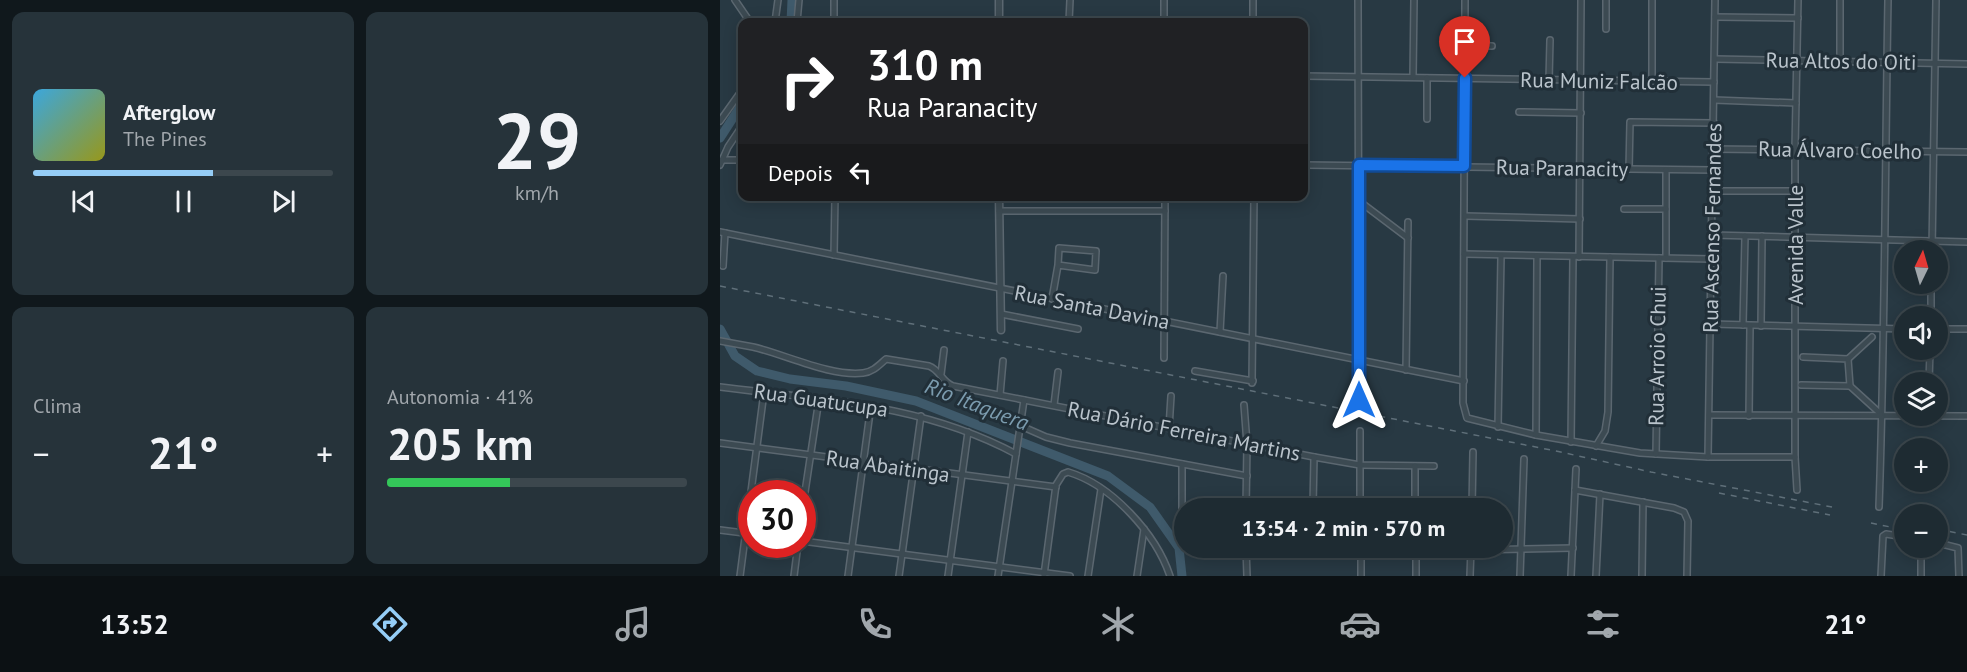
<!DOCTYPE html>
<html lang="pt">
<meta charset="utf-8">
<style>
:root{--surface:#1e2b32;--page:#26333a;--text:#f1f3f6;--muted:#a1a7ac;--line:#3c474d;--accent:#95cdf6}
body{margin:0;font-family:"PT Sans",sans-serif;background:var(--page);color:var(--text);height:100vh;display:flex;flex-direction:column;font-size:22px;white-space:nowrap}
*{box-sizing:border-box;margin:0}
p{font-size:20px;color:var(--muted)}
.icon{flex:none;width:33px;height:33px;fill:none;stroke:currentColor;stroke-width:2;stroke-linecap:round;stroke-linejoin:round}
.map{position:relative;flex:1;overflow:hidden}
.details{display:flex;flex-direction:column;gap:12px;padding:12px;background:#10181c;width:720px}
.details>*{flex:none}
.banner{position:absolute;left:18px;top:18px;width:570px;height:183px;border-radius:12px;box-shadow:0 3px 15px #0003,0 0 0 2px var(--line);background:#202124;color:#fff;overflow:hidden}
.needle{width:39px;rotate:5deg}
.controls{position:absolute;left:1174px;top:240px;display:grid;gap:12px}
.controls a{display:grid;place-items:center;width:54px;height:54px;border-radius:50%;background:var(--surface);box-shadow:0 3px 15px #0003,0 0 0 2px var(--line);font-size:30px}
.speed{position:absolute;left:18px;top:480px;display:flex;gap:12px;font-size:30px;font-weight:700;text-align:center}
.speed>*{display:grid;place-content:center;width:78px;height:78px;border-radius:50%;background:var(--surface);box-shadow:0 3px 15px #0003,0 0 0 2px var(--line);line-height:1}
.speed .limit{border:9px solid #d22;background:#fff;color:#111}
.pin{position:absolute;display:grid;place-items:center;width:51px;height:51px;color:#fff;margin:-62px -26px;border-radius:50% 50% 50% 0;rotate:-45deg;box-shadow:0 0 6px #0007}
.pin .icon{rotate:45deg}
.me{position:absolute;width:66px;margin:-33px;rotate:0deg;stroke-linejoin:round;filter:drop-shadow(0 0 4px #0008)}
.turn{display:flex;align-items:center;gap:21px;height:126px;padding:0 30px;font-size:27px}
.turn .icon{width:78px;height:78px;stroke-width:2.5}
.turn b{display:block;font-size:42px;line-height:51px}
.then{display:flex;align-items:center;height:57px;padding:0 30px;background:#0003;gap:12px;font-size:22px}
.big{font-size:45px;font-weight:700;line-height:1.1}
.details .tile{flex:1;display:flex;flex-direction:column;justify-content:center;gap:9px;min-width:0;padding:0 21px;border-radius:12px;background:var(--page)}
.details .dial{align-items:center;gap:0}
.dial b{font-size:78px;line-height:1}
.song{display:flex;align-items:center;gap:18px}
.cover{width:72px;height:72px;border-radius:9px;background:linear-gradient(135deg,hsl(200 70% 55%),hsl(60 70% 35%))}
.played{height:6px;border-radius:3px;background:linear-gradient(90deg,var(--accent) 60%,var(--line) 60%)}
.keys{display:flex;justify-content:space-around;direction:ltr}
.heat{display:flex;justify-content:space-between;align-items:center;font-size:33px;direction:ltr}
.charge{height:9px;border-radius:4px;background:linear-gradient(90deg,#34c759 41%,var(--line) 0)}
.details .tiles{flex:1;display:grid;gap:12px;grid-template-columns:repeat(2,1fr)}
.trip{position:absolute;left:454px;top:498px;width:339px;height:60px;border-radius:30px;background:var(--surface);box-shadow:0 3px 15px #0003,0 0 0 2px var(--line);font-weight:700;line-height:60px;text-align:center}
.tab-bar{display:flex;height:96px;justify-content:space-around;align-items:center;background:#0c1114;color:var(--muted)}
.tab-bar .icon{width:42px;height:42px}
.tab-bar .on{color:var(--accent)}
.tab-bar b{font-size:27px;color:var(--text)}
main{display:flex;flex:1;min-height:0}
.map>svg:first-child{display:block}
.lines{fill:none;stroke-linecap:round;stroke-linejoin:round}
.river{stroke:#3f5a6b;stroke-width:9}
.minor-casing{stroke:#5b6770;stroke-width:8}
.tertiary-casing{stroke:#5b6770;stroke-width:9}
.minor{stroke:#3c4a52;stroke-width:5}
.tertiary{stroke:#3c4a52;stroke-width:6}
.rail{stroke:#5f6f79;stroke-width:1.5;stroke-dasharray:6 6;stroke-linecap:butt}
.route-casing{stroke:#114b97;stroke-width:15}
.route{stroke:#1a73e8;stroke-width:10}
.labels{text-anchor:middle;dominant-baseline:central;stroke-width:6;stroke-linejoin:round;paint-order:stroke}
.street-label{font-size:21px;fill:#bac4cc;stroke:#212f38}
.water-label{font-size:22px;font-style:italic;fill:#7b9bae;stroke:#212f38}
</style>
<main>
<section class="details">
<div class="tiles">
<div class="tile">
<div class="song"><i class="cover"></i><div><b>Afterglow</b><p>The Pines</p></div></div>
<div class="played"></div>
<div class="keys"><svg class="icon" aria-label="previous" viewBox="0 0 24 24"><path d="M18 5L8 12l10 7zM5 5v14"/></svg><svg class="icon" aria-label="pause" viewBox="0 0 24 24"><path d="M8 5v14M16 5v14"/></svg><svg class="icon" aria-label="next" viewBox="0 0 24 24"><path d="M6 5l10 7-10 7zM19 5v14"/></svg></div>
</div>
<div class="tile dial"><b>29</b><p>km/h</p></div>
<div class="tile"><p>Clima</p>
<div class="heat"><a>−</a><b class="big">21°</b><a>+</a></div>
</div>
<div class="tile"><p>Autonomia · 41%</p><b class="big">205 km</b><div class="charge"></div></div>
</div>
</section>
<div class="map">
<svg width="1247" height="576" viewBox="0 0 1247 576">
<rect width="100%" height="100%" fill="#283943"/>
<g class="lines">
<g class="river">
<path d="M 71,22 L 72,0"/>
<path d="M 0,138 L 22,104"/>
<path d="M 0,329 L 15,356 L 37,371 L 70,379 L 126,386 L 196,401 L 388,476 L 430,507 L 459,548 L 462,576"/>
</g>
<g class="minor-casing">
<g id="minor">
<path d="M 15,0 L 30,22"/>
<path d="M 114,0 L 114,22"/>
<path d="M 444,0 L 444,22"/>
<path d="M 533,0 L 533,22"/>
<path d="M 638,0 L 639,400"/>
<path d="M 745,0 L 743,403 L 747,418 L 816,435 L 920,453 L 988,457 L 1075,457"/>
<path d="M 886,0 L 886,29"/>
<path d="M 995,17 L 1078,18"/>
<path d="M 55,22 L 58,0"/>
<path d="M 77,22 L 79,0"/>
<path d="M 349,22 L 350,0"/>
<path d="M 745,45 L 772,46"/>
<path d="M 995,59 L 1247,64"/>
<path d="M 1120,60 L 1120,0"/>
<path d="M 584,76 L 994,82"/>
<path d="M 693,77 L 694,0"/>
<path d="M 829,80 L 830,40"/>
<path d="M 932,81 L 932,0"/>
<path d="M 994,100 L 1076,103"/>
<path d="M 799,112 L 861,113"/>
<path d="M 707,119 L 707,78"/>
<path d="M 0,121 L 22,90"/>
<path d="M 993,149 L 1247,152"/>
<path d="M 2,160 L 22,160"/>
<path d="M 0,165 L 8,147 L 22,126"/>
<path d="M 584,165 L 993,170"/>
<path d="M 909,169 L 910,122 L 994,123"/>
<path d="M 946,170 L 946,258"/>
<path d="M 993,191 L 1075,191"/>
<path d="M 639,201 L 688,238"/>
<path d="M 904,209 L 946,209"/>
<path d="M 279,211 L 445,211"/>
<path d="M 745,216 L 860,219"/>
<path d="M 0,232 L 744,381"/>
<path d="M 992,235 L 1247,242"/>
<path d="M 1212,250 L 1216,0"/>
<path d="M 744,254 L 992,259"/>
<path d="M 114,255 L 115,196"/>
<path d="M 859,257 L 861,0"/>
<path d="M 3,266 L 5,233"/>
<path d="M 332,299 L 338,265 L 339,248 L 376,251 L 375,270 L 338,265"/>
<path d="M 281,314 L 358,329"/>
<path d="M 1211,316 L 1211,284"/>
<path d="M 991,324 L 1185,329"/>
<path d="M 1023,325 L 1025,236"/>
<path d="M 1041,326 L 1042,236"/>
<path d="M 1218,329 L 1247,329"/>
<path d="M 500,332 L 503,276"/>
<path d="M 0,341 C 11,343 22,345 33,347 C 64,354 111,377 143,373 C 153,372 159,365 166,359 L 209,366 C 220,370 222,382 233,386 L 594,457 L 640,465 L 714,466"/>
<path d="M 1083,357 L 1128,359 L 1130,386"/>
<path d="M 444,358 L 445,196"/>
<path d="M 1128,359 L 1152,337"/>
<path d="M 686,370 L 688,222"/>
<path d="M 475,371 L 533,381"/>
<path d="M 221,374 L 224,350"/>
<path d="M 1209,382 L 1210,350"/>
<path d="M 532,383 L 534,196"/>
<path d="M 1081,385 L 1130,386 L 1163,416"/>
<path d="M 0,387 C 103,400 203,404 296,454"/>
<path d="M 280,395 L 283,361"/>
<path d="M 334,405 L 338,372"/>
<path d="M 524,405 L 527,444 L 526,508"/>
<path d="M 989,415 L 1247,416"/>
<path d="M 1029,416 L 1030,326"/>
<path d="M 301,426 L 326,437 L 350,443 L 527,476"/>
<path d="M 778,427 L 781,256"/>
<path d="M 449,428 L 451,396"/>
<path d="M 640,431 L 640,508"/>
<path d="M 816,435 L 817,256"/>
<path d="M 851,442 L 853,257"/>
<path d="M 0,443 L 336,487"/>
<path d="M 876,446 L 885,431 L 888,412 L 890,257"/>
<path d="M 936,454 L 939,258"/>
<path d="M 988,457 L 995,0"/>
<path d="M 462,464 L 462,534"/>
<path d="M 695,466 L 695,508"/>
<path d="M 855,490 L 954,508 L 964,512 L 968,521 L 967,576"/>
<path d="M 1077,490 L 1075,457 L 1075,149 L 1078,0"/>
<path d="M 593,506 L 594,457"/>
<path d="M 1159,507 C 1165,338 1165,169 1168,0"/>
<path d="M 752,508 L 753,452"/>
<path d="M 82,512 L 99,399"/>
<path d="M 0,530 L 32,534"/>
<path d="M 82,541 L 350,576"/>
<path d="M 1218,543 L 1238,548 L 1239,576"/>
<path d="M 526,548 L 527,576"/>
<path d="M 1201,548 L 1201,576"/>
<path d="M 469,550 L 526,553 L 696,554"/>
<path d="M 751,550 L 853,548"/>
<path d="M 324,575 L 336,485 L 343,474 L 348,472 C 392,485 436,534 450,576"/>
<path d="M 20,576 L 44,392"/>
<path d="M 74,576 L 78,544"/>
<path d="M 128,576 L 151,405"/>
<path d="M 179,576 L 201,416"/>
<path d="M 228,576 L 248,432"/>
<path d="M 278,576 L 304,400"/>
<path d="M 368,576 L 381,489"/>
<path d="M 417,576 L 424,529"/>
<path d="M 641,576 L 641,548"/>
<path d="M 696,576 L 696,548"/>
<path d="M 750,576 L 751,548"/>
<path d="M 800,576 L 804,459"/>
<path d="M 851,576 L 856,469"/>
<path d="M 876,576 L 880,494"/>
<path d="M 922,576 L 923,502"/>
<path d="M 1161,576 L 1163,536 L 1166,534 L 1185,537"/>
</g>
</g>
<g class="tertiary-casing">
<g id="tertiary">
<path d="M 279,0 L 279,22"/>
<path d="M 279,196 L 281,330"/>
</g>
</g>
<use href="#minor" class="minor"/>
<use href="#tertiary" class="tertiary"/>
<g class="rail">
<path d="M 0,286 L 836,451 L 931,472 L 1112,507"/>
<path d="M 999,493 L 1110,515"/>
<path d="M 1151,523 L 1185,530"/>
<path d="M 1218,529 L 1247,535"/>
</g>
</g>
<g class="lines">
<g class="route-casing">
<path id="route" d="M 639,400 L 639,165 L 744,166 L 745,78"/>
</g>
<use href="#route" class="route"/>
</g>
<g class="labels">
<g class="street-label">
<text transform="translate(1121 61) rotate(1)">Rua Altos do Oiti</text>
<text transform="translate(879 81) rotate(1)">Rua Muniz Falcão</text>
<text transform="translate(1120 150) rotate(1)">Rua Álvaro Coelho</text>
<text transform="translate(842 168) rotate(1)">Rua Paranacity</text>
<text transform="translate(992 228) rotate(-89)">Rua Ascenso Fernandes</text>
<text transform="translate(1075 245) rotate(-90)">Avenida Valle</text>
<text transform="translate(372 307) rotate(11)">Rua Santa Davina</text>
<text transform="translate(937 356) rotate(-89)">Rua Arroio Chui</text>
<text transform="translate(101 400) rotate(8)">Rua Guatucupa</text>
<text transform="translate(464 431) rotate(11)">Rua Dário Ferreira Martins</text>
<text transform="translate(168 466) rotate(8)">Rua Abaitinga</text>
</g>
<g class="water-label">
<text transform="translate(257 404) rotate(21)">Rio Itaquera</text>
</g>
</g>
</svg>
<div class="controls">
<a><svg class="needle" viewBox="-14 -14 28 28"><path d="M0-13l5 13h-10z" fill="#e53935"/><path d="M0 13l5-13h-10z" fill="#a1a7ac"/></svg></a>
<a><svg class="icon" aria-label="sound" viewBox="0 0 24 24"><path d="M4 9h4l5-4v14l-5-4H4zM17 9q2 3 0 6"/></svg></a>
<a><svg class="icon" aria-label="layers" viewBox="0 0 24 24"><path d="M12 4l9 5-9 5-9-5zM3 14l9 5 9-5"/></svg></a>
<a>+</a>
<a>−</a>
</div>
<div class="speed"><div class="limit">30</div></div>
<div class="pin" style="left:745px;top:78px;background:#d93025"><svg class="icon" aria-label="arrive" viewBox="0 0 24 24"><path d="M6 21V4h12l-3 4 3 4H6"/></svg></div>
<svg class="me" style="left:639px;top:400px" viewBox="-20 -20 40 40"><path d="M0-17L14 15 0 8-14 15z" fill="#1a73e8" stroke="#fff" stroke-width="4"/></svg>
<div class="trip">13:54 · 2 min · 570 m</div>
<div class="banner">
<div class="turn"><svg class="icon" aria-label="right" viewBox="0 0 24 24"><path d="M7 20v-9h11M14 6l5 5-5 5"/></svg><div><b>310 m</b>Rua Paranacity</div></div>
<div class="then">Depois<svg class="icon" aria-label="left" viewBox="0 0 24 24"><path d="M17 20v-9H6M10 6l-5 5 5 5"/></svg></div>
</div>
</div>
</main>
<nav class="tab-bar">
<b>13:52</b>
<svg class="icon on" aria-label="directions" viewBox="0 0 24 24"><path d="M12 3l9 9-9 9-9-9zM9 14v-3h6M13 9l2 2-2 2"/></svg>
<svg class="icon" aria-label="music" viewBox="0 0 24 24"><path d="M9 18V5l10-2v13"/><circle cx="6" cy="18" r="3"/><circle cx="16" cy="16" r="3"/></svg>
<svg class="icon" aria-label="phone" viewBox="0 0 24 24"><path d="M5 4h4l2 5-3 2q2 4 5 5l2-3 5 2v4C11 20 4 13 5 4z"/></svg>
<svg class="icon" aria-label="climate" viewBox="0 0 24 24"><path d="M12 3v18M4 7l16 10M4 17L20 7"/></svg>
<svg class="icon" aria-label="car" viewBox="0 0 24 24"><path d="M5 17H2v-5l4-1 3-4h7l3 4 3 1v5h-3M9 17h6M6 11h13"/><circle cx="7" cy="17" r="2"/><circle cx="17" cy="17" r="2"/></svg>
<svg class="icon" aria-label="filters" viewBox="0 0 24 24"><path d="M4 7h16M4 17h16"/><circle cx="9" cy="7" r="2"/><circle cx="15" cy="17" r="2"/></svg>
<b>21°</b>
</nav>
